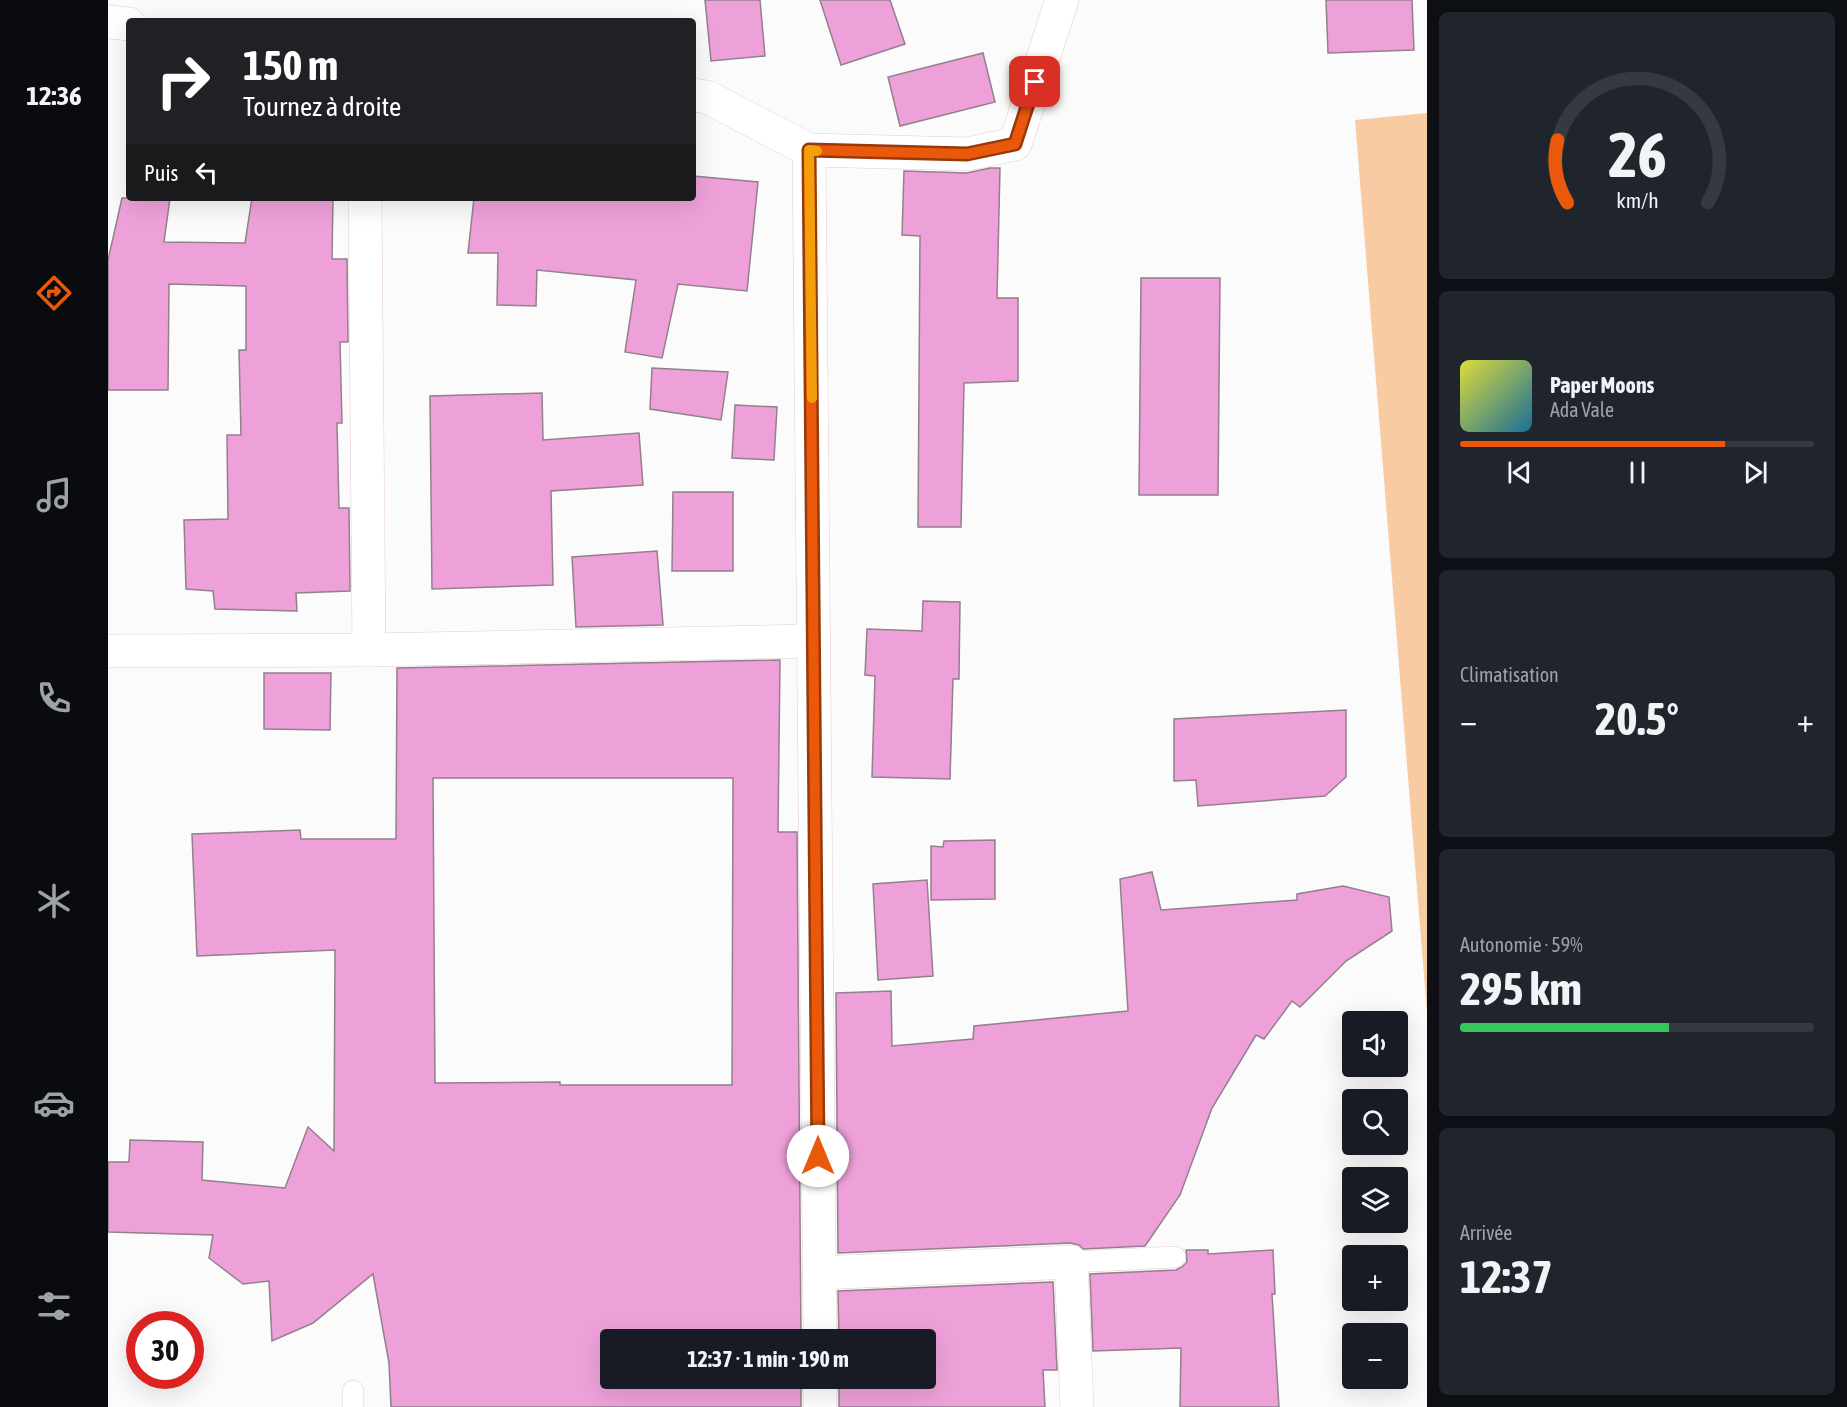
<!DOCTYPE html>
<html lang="fr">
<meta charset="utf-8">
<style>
:root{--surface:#171b24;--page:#20242c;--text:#f1f3f6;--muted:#9ea1a6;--line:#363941;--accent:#ea580c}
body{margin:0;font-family:"Asap Condensed",sans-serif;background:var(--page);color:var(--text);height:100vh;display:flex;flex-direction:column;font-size:22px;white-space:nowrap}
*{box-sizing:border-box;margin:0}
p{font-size:20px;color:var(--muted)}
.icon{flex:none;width:33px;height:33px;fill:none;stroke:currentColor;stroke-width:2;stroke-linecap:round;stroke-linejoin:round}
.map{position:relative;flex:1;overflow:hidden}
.side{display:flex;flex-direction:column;gap:12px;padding:12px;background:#0d0f14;width:420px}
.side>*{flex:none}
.hud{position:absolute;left:18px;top:18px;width:570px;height:183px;border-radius:6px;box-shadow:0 6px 24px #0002;background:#202124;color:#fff;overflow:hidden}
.fabs{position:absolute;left:1234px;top:1011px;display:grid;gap:12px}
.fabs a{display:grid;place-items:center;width:66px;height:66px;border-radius:6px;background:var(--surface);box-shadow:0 6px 24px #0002;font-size:30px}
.speed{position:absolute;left:18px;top:1311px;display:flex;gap:12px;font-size:30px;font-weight:700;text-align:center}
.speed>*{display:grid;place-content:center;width:78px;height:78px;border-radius:50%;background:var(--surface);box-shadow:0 6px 24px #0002;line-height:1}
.speed .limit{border:9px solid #d22;background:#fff;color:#111}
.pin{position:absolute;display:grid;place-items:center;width:51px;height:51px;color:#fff;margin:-26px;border-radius:12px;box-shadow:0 3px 9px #0006}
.me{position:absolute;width:66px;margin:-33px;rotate:0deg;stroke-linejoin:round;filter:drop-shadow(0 0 4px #0008)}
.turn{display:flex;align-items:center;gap:21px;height:126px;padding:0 18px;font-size:27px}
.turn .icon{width:78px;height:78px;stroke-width:2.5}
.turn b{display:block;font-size:42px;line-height:51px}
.then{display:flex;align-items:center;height:57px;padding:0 18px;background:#0003;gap:12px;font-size:22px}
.big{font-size:45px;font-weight:700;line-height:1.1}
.side .card{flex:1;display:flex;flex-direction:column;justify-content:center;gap:9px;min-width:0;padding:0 21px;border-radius:9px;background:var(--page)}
.side .dial{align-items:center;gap:0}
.dial svg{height:156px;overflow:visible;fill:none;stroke:var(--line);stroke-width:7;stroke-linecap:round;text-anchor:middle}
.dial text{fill:var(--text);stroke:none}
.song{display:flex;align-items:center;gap:18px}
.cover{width:72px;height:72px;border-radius:9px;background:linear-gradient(135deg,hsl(60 70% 55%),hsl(200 70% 35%))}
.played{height:6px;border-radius:3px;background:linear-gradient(90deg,var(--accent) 75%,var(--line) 75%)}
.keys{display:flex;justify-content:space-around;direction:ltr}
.heat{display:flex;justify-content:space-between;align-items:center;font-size:33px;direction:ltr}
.charge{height:9px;border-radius:4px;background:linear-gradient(90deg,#34c759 59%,var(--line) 0)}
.trip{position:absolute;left:492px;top:1329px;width:336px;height:60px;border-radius:6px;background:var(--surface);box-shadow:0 6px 24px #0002;font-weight:700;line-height:60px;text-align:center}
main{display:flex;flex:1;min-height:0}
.tab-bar{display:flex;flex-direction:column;width:108px;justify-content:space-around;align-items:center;background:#090b0e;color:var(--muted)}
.tab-bar .icon{width:42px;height:42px}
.tab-bar .on{color:var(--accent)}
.tab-bar b{font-size:27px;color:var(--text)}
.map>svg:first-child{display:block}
.pitch{fill:#f9cba3}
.building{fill:#eea1d9;stroke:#937f8d;stroke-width:1.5;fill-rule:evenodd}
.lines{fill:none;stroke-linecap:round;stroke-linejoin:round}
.lane-casing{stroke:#e7cbd0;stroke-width:22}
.street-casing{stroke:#e7cbd0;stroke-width:34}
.lane{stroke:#fff;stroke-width:21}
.street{stroke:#fff;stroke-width:33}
.route-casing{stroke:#983908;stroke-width:15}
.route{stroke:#ea580c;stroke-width:10}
.slow{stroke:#f59e0b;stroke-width:10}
</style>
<main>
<nav class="tab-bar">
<b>12:36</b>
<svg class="icon on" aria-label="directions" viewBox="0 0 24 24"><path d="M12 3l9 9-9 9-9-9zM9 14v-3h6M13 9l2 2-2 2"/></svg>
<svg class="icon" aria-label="music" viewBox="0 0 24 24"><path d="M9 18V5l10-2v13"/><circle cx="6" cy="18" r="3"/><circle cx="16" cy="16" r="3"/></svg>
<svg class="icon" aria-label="phone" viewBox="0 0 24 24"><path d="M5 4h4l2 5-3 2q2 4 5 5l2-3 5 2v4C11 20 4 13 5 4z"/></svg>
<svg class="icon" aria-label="climate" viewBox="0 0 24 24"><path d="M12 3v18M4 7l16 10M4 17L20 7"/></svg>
<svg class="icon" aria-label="car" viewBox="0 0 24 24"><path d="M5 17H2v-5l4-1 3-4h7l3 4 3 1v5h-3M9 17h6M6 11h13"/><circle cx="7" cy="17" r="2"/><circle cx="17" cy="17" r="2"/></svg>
<svg class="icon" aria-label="filters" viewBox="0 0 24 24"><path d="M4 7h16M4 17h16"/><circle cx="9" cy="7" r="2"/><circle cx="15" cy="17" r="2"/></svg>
</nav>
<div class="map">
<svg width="1319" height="1407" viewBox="0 0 1319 1407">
<rect width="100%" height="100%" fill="#fbfbfb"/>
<path class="pitch" d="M 1319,113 L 1319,1013 L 1247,120 Z"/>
<g class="building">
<path d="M 597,0 L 652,0 L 657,56 L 603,61 Z"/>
<path d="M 712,0 L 782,0 L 797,44 L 733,65 Z"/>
<path d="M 1218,0 L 1304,0 L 1306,50 L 1220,53 Z"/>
<path d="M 875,53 L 887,102 L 792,126 L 780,77 Z"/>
<path d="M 882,168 L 892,168 L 889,298 L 910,298 L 910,381 L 856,383 L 853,527 L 810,527 L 812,236 L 794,235 L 796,171 L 859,173 Z"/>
<path d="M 585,176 L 650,182 L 639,291 L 570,284 L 554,358 L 517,352 L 528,280 L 429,270 L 428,306 L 389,305 L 390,253 L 360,253 L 366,198 L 585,198 Z"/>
<path d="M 14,198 L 62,198 L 56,242 L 137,243 L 144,198 L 225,198 L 224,259 L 239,259 L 240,342 L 232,342 L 234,423 L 229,423 L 231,508 L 241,508 L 242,591 L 188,593 L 189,611 L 107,609 L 105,591 L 78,589 L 76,520 L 120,519 L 119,435 L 133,435 L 131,350 L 138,350 L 138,286 L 61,284 L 60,390 L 0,390 L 0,260 Z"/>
<path d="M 1033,278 L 1112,278 L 1110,495 L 1031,495 Z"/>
<path d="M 544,368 L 620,372 L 613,420 L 542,409 Z"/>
<path d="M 434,393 L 435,440 L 531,433 L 535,485 L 443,491 L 445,585 L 324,589 L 322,396 Z"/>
<path d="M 627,405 L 669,407 L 666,460 L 624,458 Z"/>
<path d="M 565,492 L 625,492 L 625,571 L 564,571 Z"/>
<path d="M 549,551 L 555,625 L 468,627 L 464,557 Z"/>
<path d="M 815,601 L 852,602 L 851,679 L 845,679 L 842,779 L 764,777 L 767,676 L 757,675 L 759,629 L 814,631 Z"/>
<path d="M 672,660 L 670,832 L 689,832 L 693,1340 L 502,1340 L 502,1378 L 693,1378 L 693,1407 L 283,1407 L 281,1363 L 265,1274 L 205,1323 L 164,1341 L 161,1281 L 135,1284 L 101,1258 L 105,1235 L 0,1232 L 0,1162 L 21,1162 L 22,1140 L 95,1142 L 94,1180 L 177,1188 L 200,1127 L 226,1151 L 227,950 L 89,956 L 84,834 L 192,830 L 193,839 L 288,839 L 289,668 ZM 325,778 L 625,778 L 624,1085 L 452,1085 L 452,1082 L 327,1083 Z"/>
<path d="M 156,673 L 223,673 L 222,730 L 156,729 Z"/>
<path d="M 1238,710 L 1238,777 L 1217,796 L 1090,806 L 1088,780 L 1066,781 L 1066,719 Z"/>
<path d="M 887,840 L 887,899 L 823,900 L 823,846 L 835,847 L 836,841 Z"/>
<path d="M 1044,872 L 1053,910 L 1189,900 L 1189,894 L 1235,886 L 1281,897 L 1284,931 L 1238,961 L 1192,1007 L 1184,1001 L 1156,1039 L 1148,1035 L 1104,1108 L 1072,1195 L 1037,1246 L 975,1249 L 971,1245 L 962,1243 L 730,1253 L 728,993 L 783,991 L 784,1046 L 865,1039 L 866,1026 L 1020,1011 L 1012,879 Z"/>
<path d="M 819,880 L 825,976 L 770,980 L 765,884 Z"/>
<path d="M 1078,1250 L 1100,1250 L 1100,1254 L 1165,1250 L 1167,1294 L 1164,1294 L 1171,1407 L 1072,1407 L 1073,1348 L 985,1351 L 982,1274 L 1068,1270 L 1074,1267 L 1079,1262 Z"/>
<path d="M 945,1282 L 949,1370 L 935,1370 L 937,1407 L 731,1407 L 731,1378 L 818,1378 L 818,1340 L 731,1340 L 730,1291 Z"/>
</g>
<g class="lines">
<g class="lane-casing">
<g id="lane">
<path d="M 963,1262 L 1067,1257"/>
<path d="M 245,1391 L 245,1407"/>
</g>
</g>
<g class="street-casing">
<g id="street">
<path d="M 0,22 L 21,24"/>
<path d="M 585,95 L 599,97 L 701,150 L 859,154 L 907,144 L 954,0"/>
<path d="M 701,150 L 712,1340"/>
<path d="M 257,198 L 261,650"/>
<path d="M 0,651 L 261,650 L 706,641"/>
<path d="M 711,1273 L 963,1262 L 969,1407"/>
<path d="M 712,1378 L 712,1407"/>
</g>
</g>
<use href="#lane" class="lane"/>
<use href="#street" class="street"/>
</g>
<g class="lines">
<g class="route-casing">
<path id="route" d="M 710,1156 L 701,150 L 859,154 L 907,144 L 927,82"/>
</g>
<use href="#route" class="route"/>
<path class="slow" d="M 704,398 L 701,150 L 709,151"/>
</g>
</svg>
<div class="fabs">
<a><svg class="icon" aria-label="sound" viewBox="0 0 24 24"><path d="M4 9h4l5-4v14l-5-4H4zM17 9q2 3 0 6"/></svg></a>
<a><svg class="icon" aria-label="search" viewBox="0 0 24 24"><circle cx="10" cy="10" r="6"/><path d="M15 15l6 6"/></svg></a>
<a><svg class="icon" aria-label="layers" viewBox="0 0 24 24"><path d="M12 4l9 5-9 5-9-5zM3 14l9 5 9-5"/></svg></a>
<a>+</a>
<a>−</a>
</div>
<div class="speed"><div class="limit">30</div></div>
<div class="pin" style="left:927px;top:82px;background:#d93025"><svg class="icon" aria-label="arrive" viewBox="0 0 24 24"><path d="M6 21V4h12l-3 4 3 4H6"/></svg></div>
<svg class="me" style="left:710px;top:1156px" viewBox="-20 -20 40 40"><circle r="19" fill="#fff"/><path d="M0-13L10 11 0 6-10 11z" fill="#ea580c"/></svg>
<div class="trip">12:37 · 1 min · 190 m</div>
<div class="hud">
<div class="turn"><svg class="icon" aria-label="right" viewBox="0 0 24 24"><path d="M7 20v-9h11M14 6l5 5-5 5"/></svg><div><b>150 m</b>Tournez à droite</div></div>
<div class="then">Puis<svg class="icon" aria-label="left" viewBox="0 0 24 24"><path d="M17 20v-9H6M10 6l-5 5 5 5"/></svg></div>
</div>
</div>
<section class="side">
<div class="card dial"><svg viewBox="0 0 100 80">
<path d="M14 69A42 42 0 1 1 86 69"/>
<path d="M14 69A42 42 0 0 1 9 37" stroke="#ea580c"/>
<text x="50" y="56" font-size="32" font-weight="700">26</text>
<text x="50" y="72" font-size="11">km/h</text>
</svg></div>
<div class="card">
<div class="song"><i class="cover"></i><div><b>Paper Moons</b><p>Ada Vale</p></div></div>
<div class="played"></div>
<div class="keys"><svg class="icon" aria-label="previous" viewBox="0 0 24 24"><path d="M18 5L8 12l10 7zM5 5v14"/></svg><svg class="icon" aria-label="pause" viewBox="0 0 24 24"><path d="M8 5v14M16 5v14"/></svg><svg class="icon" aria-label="next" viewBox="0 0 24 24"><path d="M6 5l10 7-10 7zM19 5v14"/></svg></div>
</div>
<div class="card"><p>Climatisation</p>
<div class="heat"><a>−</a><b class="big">20.5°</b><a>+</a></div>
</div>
<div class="card"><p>Autonomie · 59%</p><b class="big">295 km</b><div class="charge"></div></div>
<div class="card"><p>Arrivée</p><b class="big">12:37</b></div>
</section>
</main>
